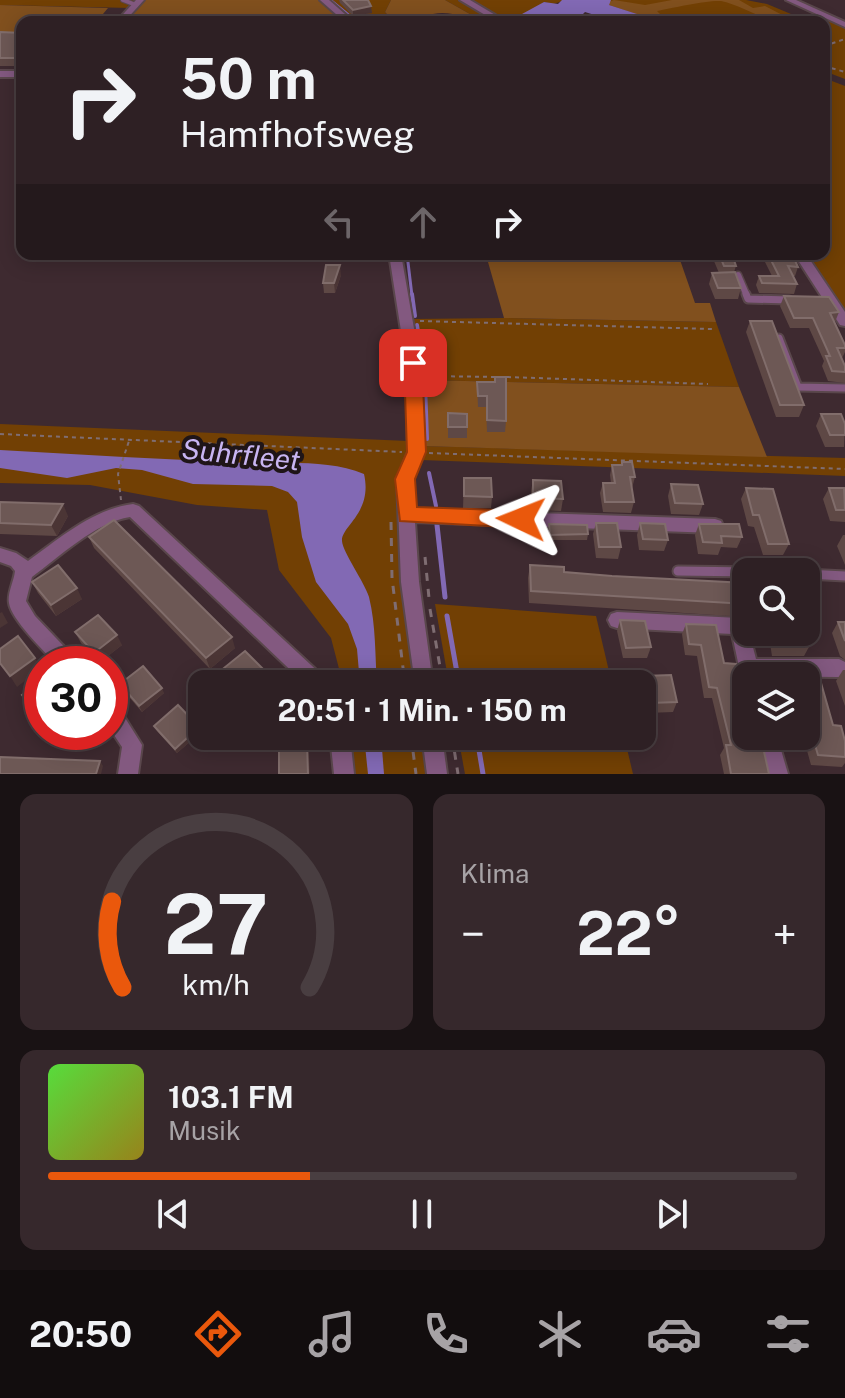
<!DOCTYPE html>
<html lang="de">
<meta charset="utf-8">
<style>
:root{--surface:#2e2024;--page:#36282c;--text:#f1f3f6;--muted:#a7a3a6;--line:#493e41;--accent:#ea580c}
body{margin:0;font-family:"Public Sans",sans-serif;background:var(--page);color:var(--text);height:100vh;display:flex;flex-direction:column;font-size:30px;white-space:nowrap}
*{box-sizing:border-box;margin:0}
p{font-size:26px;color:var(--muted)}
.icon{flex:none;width:44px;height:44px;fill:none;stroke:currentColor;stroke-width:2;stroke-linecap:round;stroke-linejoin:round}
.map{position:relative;height:774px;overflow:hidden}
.side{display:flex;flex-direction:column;gap:20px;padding:20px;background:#191214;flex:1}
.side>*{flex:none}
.hud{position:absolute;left:16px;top:16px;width:814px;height:244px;border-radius:16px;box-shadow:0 4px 20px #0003,0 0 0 2px var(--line);background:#2e2024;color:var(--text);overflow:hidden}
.fabs{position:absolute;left:732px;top:558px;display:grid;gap:16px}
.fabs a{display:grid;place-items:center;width:88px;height:88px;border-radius:16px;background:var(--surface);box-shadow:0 4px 20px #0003,0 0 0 2px var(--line);font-size:40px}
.speed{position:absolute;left:24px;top:646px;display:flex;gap:16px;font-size:40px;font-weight:700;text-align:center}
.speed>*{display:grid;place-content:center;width:104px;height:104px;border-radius:50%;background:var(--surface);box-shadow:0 4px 20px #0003,0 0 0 2px var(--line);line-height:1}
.speed .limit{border:12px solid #d22;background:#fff;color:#111}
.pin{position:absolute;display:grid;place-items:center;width:68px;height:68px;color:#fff;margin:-34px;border-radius:16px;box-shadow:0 4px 12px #0006}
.me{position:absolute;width:88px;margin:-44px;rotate:272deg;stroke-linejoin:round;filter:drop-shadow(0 0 6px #0008)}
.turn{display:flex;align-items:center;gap:28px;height:168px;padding:0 32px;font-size:36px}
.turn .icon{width:104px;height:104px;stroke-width:2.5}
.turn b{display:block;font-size:56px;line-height:68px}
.lanes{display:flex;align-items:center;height:76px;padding:0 32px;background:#0003;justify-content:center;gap:40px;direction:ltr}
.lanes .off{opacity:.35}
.big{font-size:60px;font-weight:700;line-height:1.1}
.side .card{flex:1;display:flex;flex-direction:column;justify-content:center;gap:12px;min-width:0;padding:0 28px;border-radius:16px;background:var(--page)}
.side .dial{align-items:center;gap:0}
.dial svg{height:208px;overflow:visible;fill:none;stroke:var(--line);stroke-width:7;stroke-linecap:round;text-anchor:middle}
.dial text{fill:var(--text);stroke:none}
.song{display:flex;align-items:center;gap:24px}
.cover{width:96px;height:96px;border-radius:12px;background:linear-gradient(135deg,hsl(110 70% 55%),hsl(50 70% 35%))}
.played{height:8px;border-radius:4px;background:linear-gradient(90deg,var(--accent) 35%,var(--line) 35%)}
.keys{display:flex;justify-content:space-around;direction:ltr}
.heat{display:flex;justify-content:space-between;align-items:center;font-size:44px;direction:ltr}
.side .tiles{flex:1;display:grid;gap:20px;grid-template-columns:1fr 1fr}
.card:last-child{grid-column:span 2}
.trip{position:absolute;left:188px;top:670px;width:468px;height:80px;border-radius:16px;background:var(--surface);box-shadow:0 4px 20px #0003,0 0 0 2px var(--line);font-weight:700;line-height:80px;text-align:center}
.menu{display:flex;height:128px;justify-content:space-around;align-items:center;background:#120d0e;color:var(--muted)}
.menu .icon{width:56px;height:56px}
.menu .active{color:var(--accent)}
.menu b{font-size:36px;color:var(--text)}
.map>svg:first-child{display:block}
.green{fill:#724004}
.forest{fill:#81501e}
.water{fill:#8269b4}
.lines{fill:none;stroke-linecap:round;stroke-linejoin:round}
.stream-far3{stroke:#8269b4;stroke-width:2}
.stream-far2{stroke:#8269b4;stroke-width:3}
.stream-far1{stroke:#8269b4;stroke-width:4}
.stream{stroke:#8269b4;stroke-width:5}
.lane-far3-casing{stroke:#5a474c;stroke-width:6}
.lane-far2-casing{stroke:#5a474c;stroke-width:9}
.lane-far1-casing{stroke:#5a474c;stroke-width:11}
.lane-casing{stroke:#5a474c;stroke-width:13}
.street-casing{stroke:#5a474c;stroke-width:4}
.path-far1{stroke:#7f6d72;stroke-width:2;stroke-dasharray:4 4;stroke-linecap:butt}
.path{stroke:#7f6d72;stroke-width:3;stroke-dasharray:8 8;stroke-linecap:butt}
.lane-far3{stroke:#835980;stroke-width:4}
.lane-far2{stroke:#835980;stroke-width:6}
.lane-far1{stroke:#835980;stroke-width:7}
.lane{stroke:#835980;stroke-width:9}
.street{fill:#835980;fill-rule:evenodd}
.wall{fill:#5e4845}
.shaded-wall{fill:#4b3535}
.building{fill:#6d5855;stroke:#816d6b;stroke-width:2}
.route{fill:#ea580c;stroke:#983908;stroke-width:2}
.labels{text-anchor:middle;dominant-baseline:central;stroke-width:8;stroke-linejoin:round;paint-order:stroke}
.water-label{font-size:28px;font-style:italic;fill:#c8b5f2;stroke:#1f1518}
</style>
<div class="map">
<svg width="845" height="774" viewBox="0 0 845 774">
<rect width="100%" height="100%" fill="#3e2a30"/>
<g class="green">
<path d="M 0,0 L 135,0 L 137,1 L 130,8 L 0,5 Z"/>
<path d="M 331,0 L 391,0 L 385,12 L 392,21 L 357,22 Z"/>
<path d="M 445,0 L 562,0 L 563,1 L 553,4 L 544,2 L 522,19 L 532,22 L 484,22 Z"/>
<path d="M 570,0 L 746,0 L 767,4 L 803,19 L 821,15 L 845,27 L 845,79 L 824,71 L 824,22 L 641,22 Z"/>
<path d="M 824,78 L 845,86 L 845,311 L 804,254 L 824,254 Z"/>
<path d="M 504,318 L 716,322 L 739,387 L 421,380 L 414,319 Z"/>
<path d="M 0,424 L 409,441 L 411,457 L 400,466 L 398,472 L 403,582 L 415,684 L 343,684 L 331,638 L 279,570 L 267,510 L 197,505 L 90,485 L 0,483 Z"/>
<path d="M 423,446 L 845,458 L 845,476 L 421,460 Z"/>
<path d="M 435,604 L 596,616 L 612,684 L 449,684 Z"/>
<path d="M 349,736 L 421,736 L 426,774 L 353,774 Z"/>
<path d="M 458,736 L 624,736 L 633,774 L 465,774 Z"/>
</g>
<g class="forest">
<path d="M 144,0 L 319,0 L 346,22 L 22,22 L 22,38 L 0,38 L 0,5 L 108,8 L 98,20 L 127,20 Z"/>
<path d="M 391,0 L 445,0 L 484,22 C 463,18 446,7 423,17 L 451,22 L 394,22 L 385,12 Z"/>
<path d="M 614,0 L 645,5 L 672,0 L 739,0 L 753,8 L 765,6 L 794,21 C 763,24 748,7 721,1 C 707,0 672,8 657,11 L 662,16 L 658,21 L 609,5 L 609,2 Z"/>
<path d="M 486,255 L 679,257 L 695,303 L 710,303 L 716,322 L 504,318 Z"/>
<path d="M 421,380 L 739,387 L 767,457 L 423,446 Z"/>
</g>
<g class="water">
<path d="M 562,0 L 611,0 L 609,5 L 662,22 L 617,22 L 585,12 L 583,14 L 599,22 L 532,22 L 522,19 L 522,14 L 544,2 L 558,4 Z"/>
<path d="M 0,450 C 83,455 165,459 248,463 C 285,464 329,459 364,474 C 373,513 341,526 342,541 C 343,553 364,581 369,597 C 376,625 375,656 377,684 L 360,684 L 357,649 L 348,624 L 316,582 L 302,537 L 297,502 L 288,492 L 272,486 L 193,484 L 142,470 L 116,468 L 67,478 L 0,468 Z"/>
<path d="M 364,736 L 381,736 L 384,774 L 368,774 Z"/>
</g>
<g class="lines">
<path class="stream-far3" d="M 331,0 L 358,22"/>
<path class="stream-far2" d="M 407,254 L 412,296"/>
<g class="stream-far1">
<path d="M 412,294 L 415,316"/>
<path d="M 417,325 L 424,370"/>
<path d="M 425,384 L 427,439"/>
<path d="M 429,473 L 436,506"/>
</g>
<g class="stream">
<path d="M 437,525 L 445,597"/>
<path d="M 447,616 L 459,684"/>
<path d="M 468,736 L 479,750 L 483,774"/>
</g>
<g class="lane-far3-casing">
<path id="lane-far3" d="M 123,0 L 136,5"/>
</g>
<g class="lane-far2-casing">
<path id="lane-far2" d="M 738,275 L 747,296"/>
</g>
<g class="lane-far1-casing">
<g id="lane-far1">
<path d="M 746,294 L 748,299 L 789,300"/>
<path d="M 779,338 L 798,387 L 845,388"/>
</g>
</g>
<g class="lane-casing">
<g id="lane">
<path d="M 678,571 L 753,572"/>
<path d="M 806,574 L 845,576"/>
</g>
</g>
<g class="street-casing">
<g id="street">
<path d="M 136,0 L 144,0 L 124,22 L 116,22 Z"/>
<path d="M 320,0 L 329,0 L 354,22 L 345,22 Z"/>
<path d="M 460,0 L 470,0 L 507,22 L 497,22 Z"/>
<path d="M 786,0 L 796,0 L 845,22 L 845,27 Z"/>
<rect x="0" y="71" width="22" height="6"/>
<path d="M 389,254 L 401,254 L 420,363 L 423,411 L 424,452 L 413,479 L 414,509 L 715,519 L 721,521 L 723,526 L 721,531 L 715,533 L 415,522 L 419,582 L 433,684 L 415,684 L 401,582 L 397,479 L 408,452 L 406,363 Z"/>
<path d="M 794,254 L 806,254 L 845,312 L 845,326 L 840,325 Z"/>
<path d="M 133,504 L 139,506 L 325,678 L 327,684 L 305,684 L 130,517 C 96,522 59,557 32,577 L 26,601 L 35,616 L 75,658 L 77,664 L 56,664 C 44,651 11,619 9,603 C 7,594 14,581 15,571 L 11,566 L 0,562 L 0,548 L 16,553 L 28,561 C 60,538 93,509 133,504 Z"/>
<path d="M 617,612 L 739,618 L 746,622 L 746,632 L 749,632 L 756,659 L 839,659 L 845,662 L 845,674 L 839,677 L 746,676 L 746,683 L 739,667 L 732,634 L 617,628 L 611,626 L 608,620 L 611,614 Z"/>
<path d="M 110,703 L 117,705 L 142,745 L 138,774 L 118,774 L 122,747 L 110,729 Z"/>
<path d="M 330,736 L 350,736 L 354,774 L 334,774 Z"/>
<path d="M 422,736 L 442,736 L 447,774 L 427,774 Z"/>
<path d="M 757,736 L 777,736 L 788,774 L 768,774 Z"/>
</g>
</g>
<g class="path-far1">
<path d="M 824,46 L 845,39"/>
<path d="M 824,66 L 845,72"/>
<path d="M 420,321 L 712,329"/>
<path d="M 427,376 L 500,377"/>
<path d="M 507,377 L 708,384"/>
<path d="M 0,434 L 402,452"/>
<path d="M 429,453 L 845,469"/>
<path d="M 121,500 L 118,474 L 129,441"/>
</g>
<g class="path">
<path d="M 391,522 L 392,578 L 405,684"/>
<path d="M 425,557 L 429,598"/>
<path d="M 430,609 L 443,684"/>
<path d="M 411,736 L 416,774"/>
<path d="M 452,736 L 458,774"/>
</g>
<use href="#lane-far3" class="lane-far3"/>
<use href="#lane-far2" class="lane-far2"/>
<use href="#lane-far1" class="lane-far1"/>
<use href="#lane" class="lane"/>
<use href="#street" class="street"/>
</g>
<g class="wall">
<path d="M 339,0 L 368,0 L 372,13 L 353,16 L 340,3 Z"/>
<path d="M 0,32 L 22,33 L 22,66 L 0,66 Z"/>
<path d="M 711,254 L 732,254 L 736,266 L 734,272 L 741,288 L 738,299 L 715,299 L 709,284 L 712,273 L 719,273 Z"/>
<path d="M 761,254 L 792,254 L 798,267 L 795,276 L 793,276 L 797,284 L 794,294 L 759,293 L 756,285 L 759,276 L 772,276 Z"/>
<path d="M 341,275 L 335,293 L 324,293 L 323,283 Z"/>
<path d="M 784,296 L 839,312 L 835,322 L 845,345 L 845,352 L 842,358 L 845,366 L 845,383 L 828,381 L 822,366 L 824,361 L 809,328 L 790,328 L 780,306 Z"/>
<path d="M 750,321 L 804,405 L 799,417 L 776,417 L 746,332 Z"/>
<path d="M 495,377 L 506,421 L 505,432 L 487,432 L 486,407 L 478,407 L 477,382 L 494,382 Z"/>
<path d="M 448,413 L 467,427 L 467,438 L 448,438 Z"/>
<path d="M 821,414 L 845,424 L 844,447 L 825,447 L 816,426 Z"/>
<path d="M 622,462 L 635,477 L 632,488 L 634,502 L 631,513 L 603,512 L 600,493 L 603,483 L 611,483 L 610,475 L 612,465 L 621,465 Z"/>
<path d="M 464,478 L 492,497 L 491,508 L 463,508 Z"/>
<path d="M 533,480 L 563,499 L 561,511 L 532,510 L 531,491 Z"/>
<path d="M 671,484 L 703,504 L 699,515 L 671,514 L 668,496 Z"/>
<path d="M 746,488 L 789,544 L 783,555 L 763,555 L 754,527 L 748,526 L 741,499 Z"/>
<path d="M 829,488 L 845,490 L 845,522 L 830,521 L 823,499 Z"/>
<path d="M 0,502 L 68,516 L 57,536 L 0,534 Z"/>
<path d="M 596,523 L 621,547 L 618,559 L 596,558 L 593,534 Z"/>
<path d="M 640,523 L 668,540 L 664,551 L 639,550 L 637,535 Z"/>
<path d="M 549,524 L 588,534 L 587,540 L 549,540 Z"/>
<path d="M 699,524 L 742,537 L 737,548 L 721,547 L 718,555 L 698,554 L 695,535 Z"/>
<path d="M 843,535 L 845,535 L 845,565 L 837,546 Z"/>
<path d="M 89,537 L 235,648 L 210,669 L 94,548 Z"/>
<path d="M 530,565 L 564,572 L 612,576 L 746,583 L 746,617 L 529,603 L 528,578 Z"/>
<path d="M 32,582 L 82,599 L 56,616 L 38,593 Z"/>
<path d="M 620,620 L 651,647 L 647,658 L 623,658 L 617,631 Z"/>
<path d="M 838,622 L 845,622 L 845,660 L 840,656 L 832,633 Z"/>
<path d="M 686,624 L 724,663 L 745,705 L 769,774 L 724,774 L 720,755 L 724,748 L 712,698 L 704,698 L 697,656 L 685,655 L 682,634 Z"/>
<path d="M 75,632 L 122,645 L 99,663 L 81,643 Z"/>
<path d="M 772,632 L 806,632 L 810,645 L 804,656 L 772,656 L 769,637 Z"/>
<path d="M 843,670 L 845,670 L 845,706 L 836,681 Z"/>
<path d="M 219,672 L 278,684 L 224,684 Z"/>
<path d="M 794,674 L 819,676 L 833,725 L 841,726 L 845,741 L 845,763 L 842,767 L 811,765 L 803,736 L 806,736 L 806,676 L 793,676 Z"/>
<path d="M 644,676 L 677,702 L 673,712 L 647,713 L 642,692 L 642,684 Z"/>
<path d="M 120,684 L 164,693 L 142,712 L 123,690 Z"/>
<path d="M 154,726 L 201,732 L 177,753 L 157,731 Z"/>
</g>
<g class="shaded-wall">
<path d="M 371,6 L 372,13 L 353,16 L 353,10 Z"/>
<path d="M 340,265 L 341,275 L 335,293 L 334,283 Z"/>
<path d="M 63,504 L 68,516 L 57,536 L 51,525 Z"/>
<path d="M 77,588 L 82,599 L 56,616 L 51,605 Z"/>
<path d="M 2,612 L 8,623 L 0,628 L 0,613 Z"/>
<path d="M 117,635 L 122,645 L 99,663 L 94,653 Z"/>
<path d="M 232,637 L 235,648 L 210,669 L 206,658 Z"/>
<path d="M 35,658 L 41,668 L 17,687 L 10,676 Z"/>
<path d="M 162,688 L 164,693 L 142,712 L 139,706 Z"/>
<path d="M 199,727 L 201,732 L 177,753 L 175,749 Z"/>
<path d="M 307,743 L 309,753 L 310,774 L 308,774 Z"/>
<path d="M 100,761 L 103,766 L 101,774 L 96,774 Z"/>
</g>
<g class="building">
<path d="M 343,0 L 368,0 L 371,6 L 353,10 Z"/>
<path d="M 0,32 L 22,33 L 22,58 L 0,58 Z"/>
<path d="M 719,254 L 732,254 L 736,266 L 724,266 Z"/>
<path d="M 768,254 L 792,254 L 798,267 L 788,266 L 797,284 L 762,283 L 759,276 L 779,276 Z"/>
<path d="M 326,265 L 340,265 L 334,283 L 323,283 Z"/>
<path d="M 735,272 L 741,288 L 718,288 L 712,273 Z"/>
<path d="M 784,296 L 829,297 L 839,312 L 830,313 L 845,345 L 845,348 L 837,348 L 845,366 L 845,372 L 832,371 L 826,356 L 830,356 L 813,318 L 794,318 Z"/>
<path d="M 750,321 L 772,321 L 804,405 L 780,405 Z"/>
<path d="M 495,377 L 506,377 L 506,421 L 487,420 L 487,396 L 478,396 L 477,382 L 495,382 Z"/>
<path d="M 448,413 L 467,414 L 467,427 L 448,427 Z"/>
<path d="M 821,414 L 841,414 L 845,424 L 845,435 L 830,435 Z"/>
<path d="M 622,462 L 632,462 L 635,477 L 630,477 L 634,502 L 605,502 L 603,483 L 615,483 L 612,465 L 622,465 Z"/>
<path d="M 464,478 L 491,478 L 492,497 L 464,496 Z"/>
<path d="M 533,480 L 561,481 L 563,499 L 533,498 Z"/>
<path d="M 671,484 L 698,485 L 703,504 L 675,503 Z"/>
<path d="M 746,488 L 773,489 L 789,544 L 768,544 L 759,515 L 753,515 Z"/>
<path d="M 829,488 L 844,488 L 845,510 L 836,510 Z"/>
<path d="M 0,502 L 63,504 L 51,525 L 0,523 Z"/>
<path d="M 114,520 L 232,637 L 206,658 L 89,537 Z"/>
<path d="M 596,523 L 617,523 L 621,547 L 599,547 Z"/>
<path d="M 640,523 L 665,524 L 668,540 L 643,539 Z"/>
<path d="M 549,524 L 587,525 L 588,534 L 550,535 Z"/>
<path d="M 699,524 L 739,524 L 742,537 L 721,536 L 722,543 L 703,542 Z"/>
<path d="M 58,565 L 77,588 L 51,605 L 32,582 Z"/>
<path d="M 530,565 L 564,567 L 564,572 L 612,576 L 746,583 L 746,604 L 531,591 Z"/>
<path d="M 98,615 L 117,635 L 94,653 L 75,632 Z"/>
<path d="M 620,620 L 645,621 L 651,647 L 626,648 Z"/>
<path d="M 838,622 L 845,622 L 845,641 Z"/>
<path d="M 686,624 L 716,625 L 724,663 L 736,664 L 745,705 L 746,705 L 746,736 L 757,736 L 760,747 L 763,747 L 769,774 L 731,774 L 726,745 L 731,745 L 717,688 L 709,687 L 701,645 L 689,644 Z"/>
<path d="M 806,630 L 808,630 L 810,645 L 778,645 L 776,632 L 806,632 Z"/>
<path d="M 18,636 L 35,658 L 10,676 L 0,663 L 0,649 Z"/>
<path d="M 245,651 L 278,684 L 230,684 L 219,672 Z"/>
<path d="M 143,666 L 162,688 L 139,706 L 120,684 Z"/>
<path d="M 794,674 L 819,676 L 833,725 L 841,726 L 845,741 L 845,757 L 818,755 L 806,714 L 806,676 L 795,676 Z"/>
<path d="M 671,675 L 677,702 L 650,703 L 644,676 Z"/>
<path d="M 42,680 L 42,715 L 39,717 L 22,695 Z"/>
<path d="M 178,705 L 199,727 L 175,749 L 154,726 Z"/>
<path d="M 307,743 L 308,774 L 279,774 L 279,747 Z"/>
<path d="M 0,757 L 100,761 L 96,774 L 0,774 Z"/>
</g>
<path class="route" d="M 413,357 L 422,363 L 426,452 L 415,479 L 417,507 L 521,511 L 529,513 L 532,519 L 529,525 L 521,528 L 400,521 L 395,479 L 407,452 L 404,363 Z"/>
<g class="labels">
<g class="water-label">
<text transform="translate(241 454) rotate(6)">Suhrfleet</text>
</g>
</g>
</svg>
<div class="fabs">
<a><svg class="icon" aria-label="search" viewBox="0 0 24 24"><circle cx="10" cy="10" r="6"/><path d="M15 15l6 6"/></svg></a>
<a><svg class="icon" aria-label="layers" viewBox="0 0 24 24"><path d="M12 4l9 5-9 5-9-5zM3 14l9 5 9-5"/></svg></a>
</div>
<div class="speed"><div class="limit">30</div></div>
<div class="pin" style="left:413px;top:363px;background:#d93025"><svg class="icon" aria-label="arrive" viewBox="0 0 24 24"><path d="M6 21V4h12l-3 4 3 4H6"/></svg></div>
<svg class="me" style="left:521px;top:519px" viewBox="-20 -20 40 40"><path d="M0-17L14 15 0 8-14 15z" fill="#ea580c" stroke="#fff" stroke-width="4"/></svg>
<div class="trip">20:51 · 1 Min. · 150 m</div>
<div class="hud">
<div class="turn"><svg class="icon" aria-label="right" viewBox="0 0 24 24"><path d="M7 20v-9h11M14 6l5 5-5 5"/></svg><div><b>50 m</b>Hamfhofsweg</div></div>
<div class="lanes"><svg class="icon off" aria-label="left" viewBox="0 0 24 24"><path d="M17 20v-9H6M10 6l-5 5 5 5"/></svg><svg class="icon off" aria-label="ahead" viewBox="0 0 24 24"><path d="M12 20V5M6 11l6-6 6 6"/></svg><svg class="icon" aria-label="right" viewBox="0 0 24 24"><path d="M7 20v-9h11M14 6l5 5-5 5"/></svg></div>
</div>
</div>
<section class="side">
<div class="tiles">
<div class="card dial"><svg viewBox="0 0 100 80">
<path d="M14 69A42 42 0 1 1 86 69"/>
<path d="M14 69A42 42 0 0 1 10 36" stroke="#ea580c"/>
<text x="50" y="56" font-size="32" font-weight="700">27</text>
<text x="50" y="72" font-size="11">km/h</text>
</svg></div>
<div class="card"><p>Klima</p>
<div class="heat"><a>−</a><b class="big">22°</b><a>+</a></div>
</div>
<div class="card">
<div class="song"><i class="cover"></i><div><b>103.1 FM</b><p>Musik</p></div></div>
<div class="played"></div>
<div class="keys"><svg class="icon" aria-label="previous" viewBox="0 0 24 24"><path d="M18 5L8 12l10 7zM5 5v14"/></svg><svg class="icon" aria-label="pause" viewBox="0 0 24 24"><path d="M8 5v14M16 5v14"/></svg><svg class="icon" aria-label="next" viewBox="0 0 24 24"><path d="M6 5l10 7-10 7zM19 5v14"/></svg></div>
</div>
</div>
</section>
<nav class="menu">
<b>20:50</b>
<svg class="icon active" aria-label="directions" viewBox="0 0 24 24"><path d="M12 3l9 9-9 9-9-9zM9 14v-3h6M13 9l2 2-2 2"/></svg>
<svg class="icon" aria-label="music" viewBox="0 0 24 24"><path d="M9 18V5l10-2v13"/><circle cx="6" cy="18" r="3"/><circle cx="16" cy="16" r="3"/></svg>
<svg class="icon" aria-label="phone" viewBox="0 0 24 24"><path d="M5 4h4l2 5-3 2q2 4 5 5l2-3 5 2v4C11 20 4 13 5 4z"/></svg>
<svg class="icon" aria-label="climate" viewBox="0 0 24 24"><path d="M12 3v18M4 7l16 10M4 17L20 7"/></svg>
<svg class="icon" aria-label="car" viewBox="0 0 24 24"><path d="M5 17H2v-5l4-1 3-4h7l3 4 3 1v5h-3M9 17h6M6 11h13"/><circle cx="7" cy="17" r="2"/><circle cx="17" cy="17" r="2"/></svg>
<svg class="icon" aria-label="filters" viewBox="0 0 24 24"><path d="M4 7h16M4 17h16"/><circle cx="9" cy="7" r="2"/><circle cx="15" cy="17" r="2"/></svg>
</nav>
